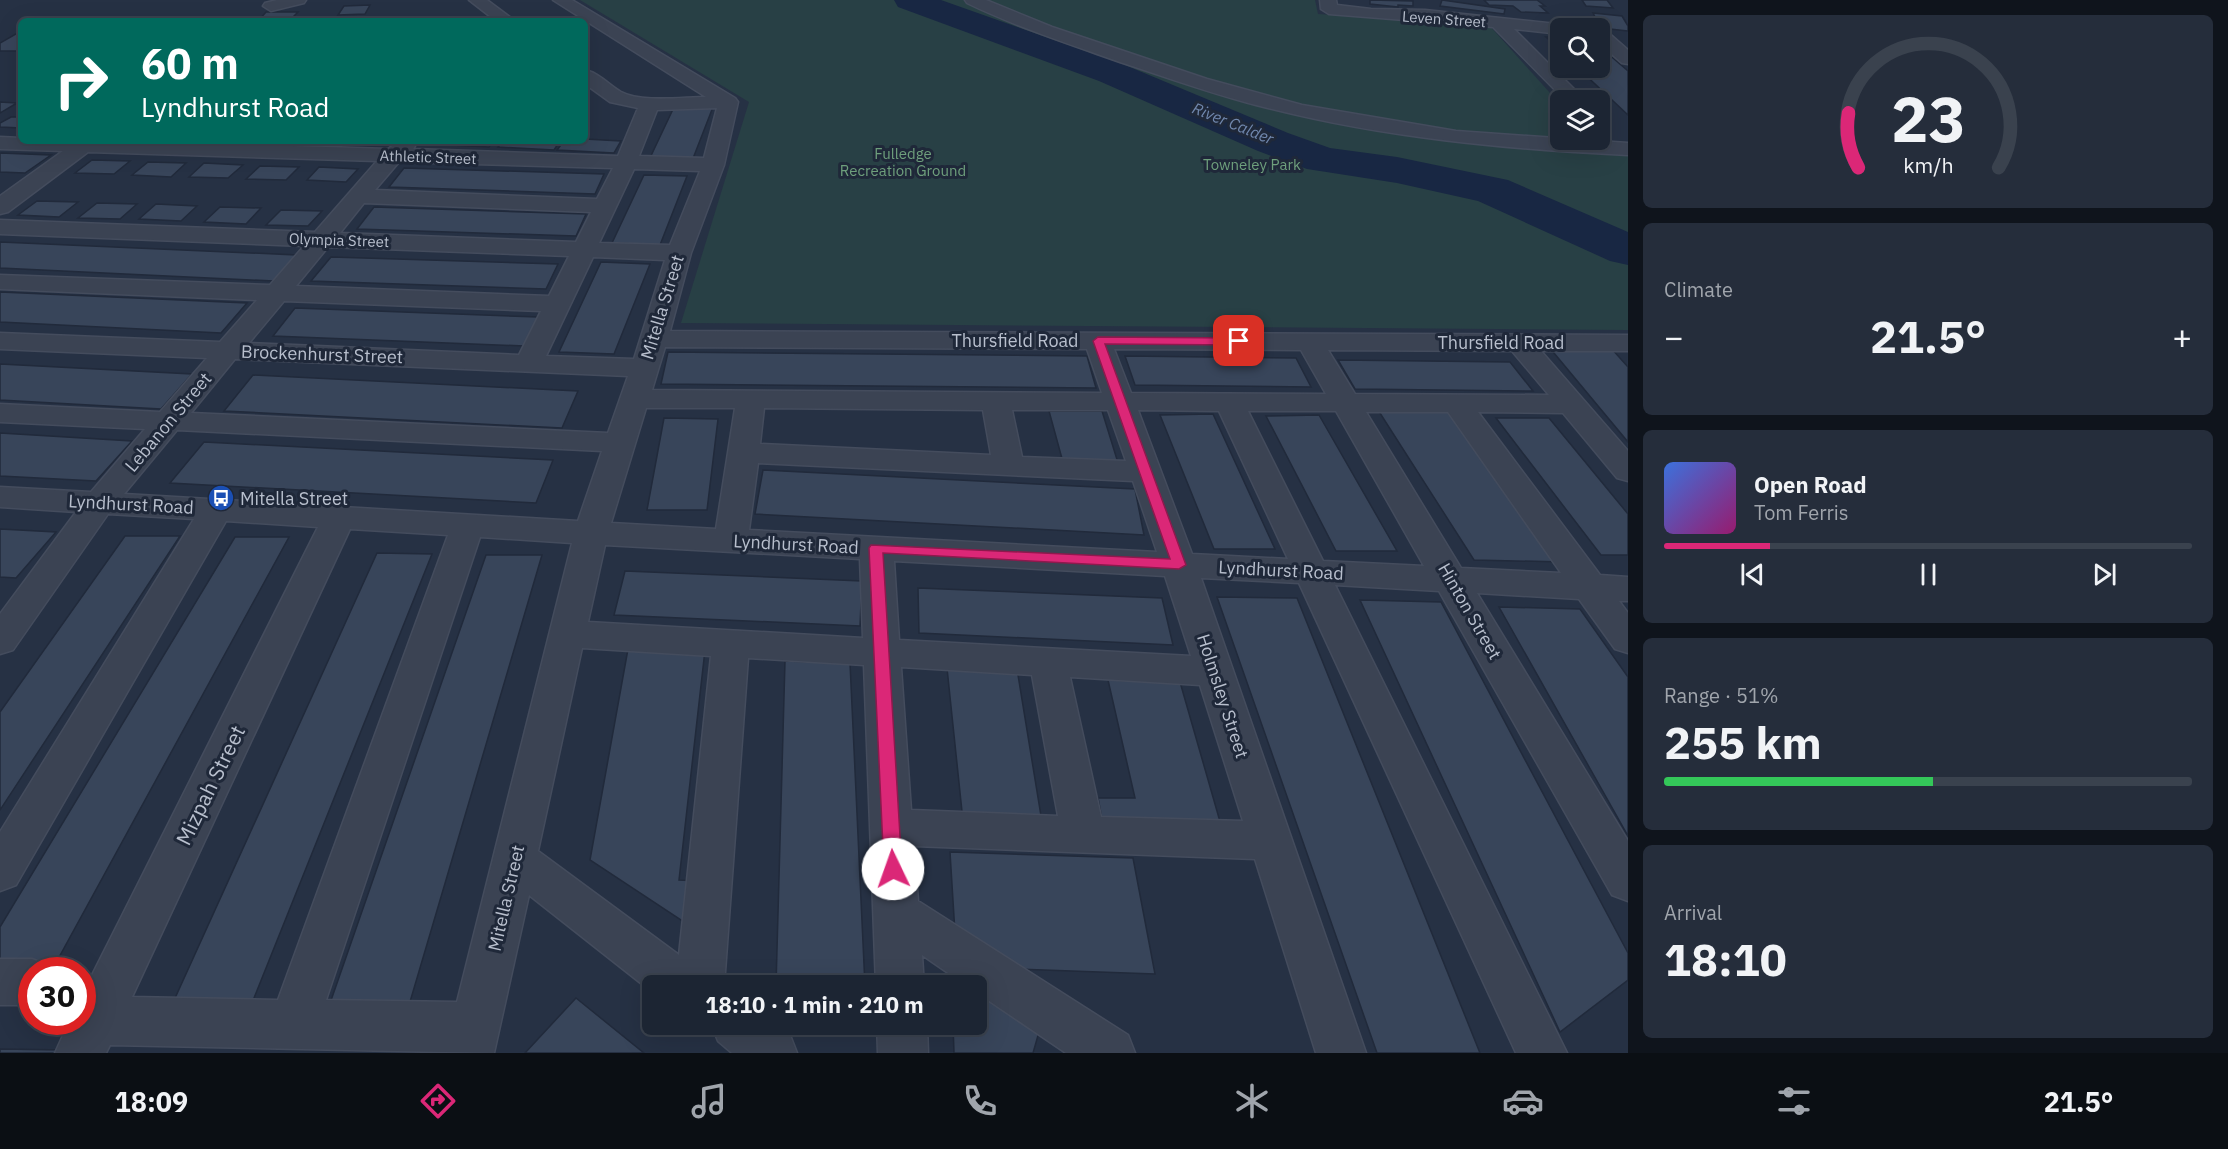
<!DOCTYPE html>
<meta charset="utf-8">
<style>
:root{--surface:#1c2533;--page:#252d3b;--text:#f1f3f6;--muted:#a0a5ac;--line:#3a424e;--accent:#db2777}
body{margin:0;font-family:"IBM Plex Sans",sans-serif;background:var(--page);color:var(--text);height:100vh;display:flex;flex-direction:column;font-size:22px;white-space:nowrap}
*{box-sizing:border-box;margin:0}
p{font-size:20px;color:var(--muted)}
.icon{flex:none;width:33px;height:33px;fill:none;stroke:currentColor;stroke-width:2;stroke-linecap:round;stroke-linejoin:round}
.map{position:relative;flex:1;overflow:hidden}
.panel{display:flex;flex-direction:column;gap:15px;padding:15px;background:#0f141c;width:600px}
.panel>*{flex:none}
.guide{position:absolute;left:18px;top:18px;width:570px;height:126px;border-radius:9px;box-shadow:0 6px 24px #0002,0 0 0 2px var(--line);background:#00695c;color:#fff;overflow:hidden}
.buttons{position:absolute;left:1550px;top:18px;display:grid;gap:12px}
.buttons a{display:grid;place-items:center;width:60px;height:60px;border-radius:9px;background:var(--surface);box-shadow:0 6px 24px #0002,0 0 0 2px var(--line);font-size:30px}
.speed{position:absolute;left:18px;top:957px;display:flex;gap:12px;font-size:30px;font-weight:700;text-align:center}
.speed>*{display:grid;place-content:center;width:78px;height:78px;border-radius:50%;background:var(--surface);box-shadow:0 6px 24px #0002,0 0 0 2px var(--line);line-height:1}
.speed .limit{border:9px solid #d22;background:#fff;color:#111}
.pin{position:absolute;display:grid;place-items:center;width:51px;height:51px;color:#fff;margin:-26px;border-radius:12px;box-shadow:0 3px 9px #0006}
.me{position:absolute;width:66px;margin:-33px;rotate:357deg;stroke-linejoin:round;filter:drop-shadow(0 0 4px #0008)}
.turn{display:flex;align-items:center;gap:21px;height:126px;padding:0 24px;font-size:27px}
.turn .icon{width:78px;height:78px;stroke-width:2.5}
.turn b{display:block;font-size:42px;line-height:51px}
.big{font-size:45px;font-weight:800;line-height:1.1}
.panel .widget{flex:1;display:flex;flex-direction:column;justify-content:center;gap:9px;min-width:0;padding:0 21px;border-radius:9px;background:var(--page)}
.panel .dial{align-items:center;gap:0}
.dial svg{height:156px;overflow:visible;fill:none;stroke:var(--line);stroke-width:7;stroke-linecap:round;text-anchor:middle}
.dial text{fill:var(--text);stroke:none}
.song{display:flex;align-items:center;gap:18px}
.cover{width:72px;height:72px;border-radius:9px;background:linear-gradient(135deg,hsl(220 70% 55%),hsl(320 70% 35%))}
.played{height:6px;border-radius:3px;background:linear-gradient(90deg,var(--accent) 20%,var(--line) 20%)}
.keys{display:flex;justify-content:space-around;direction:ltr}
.heat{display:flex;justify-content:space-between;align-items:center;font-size:33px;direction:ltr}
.charge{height:9px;border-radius:4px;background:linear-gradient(90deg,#34c759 51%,var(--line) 0)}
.trip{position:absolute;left:642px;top:975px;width:345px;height:60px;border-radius:9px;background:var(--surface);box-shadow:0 6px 24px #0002,0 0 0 2px var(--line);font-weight:800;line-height:60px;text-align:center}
.menu{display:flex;height:96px;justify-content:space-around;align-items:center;background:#0b0f14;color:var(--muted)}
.menu .icon{width:42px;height:42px}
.menu .active{color:var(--accent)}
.menu b{font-size:27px;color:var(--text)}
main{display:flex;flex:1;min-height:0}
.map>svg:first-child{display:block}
.green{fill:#284045}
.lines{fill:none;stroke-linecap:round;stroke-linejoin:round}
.river{fill:#182743;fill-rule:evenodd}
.building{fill:#38455a;stroke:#212a3b;stroke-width:1.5}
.minor-casing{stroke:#444c5d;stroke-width:3}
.minor{fill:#3b4353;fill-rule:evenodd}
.route{fill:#db2777;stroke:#8e194d;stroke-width:1.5}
.labels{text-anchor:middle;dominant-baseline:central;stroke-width:6;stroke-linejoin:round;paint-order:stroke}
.far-street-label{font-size:15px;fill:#b8bfcd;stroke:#1f2839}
.far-park-label{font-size:15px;fill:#6e9f7c;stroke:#1f2839}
.far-water-label{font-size:16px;font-style:italic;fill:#7087ad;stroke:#1f2839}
.street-label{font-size:18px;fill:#b8bfcd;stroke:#1f2839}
.poi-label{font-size:18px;fill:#b8bfcd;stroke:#1f2839;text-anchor:start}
.near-street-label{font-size:21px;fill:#b8bfcd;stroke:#1f2839}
</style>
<main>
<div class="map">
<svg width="1628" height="1053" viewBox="0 0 1628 1053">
<rect width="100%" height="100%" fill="#263144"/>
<path class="green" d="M 580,0 L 1315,0 L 1318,14 L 1489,25 L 1560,104 L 1560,140 L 1594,140 L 1608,154 L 1628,155 L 1628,330 L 681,323 L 749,102 Z"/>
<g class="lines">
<path class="river" d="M 894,0 L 941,0 L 1125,65 L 1288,133 L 1330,148 L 1397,157 L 1508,180 L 1628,232 L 1628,265 L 1610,261 L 1478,201 L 1397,183 L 1307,169 L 1258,151 L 1099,81 L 898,7 Z"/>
</g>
<g class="building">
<path d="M 1370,0 L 1413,1 L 1413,6 L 1398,5 L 1398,7 L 1370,4 Z"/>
<path d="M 1442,0 L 1505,9 L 1504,14 L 1440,6 Z"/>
<path d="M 1484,0 L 1537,0 L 1545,6 L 1540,6 L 1548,13 L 1521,12 L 1513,6 L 1489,5 Z"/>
<path d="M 1582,0 L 1607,0 L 1613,8 L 1586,6 Z"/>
<path d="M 370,5 L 365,14 L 338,15 L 344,6 Z"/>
<path d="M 266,12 L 298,12 L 290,20 L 259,20 Z"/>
<path d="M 1593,13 L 1622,16 L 1628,26 L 1628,31 L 1601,28 Z"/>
<path d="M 371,17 L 369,21 L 342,21 L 344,18 Z"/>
<path d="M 21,31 L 21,51 L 0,51 L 0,43 Z"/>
<path d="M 1546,37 L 1560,37 L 1560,50 Z"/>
<path d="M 1599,46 L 1628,71 L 1628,115 L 1578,68 L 1599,68 Z"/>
<path d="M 0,102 L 17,103 L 0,113 Z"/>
<path d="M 675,105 L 713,107 L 692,161 L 649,160 Z"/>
<path d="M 11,117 L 21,117 L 21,128 L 0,127 L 0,123 Z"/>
<path d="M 585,139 L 621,141 L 614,153 L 557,150 L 564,141 Z"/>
<path d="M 310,141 L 399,141 L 397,144 Z"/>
<path d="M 437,141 L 494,141 L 489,147 L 434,144 Z"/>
<path d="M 503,141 L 560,141 L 554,150 L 498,147 Z"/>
<path d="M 0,153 L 51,155 L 25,173 L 0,172 Z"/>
<path d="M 92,160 L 130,161 L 114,174 L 75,173 Z"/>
<path d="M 148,162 L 186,163 L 171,177 L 132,175 Z"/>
<path d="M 204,163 L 243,165 L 228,178 L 189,177 Z"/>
<path d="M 260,166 L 299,167 L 286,180 L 246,179 Z"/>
<path d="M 319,167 L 358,169 L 346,182 L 307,180 Z"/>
<path d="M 404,168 L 604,174 L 595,194 L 389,187 Z"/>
<path d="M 644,175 L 687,176 L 660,245 L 612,243 Z"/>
<path d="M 37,201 L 78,202 L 59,217 L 18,215 Z"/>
<path d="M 97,203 L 137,204 L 120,219 L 78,218 Z"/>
<path d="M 156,204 L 197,206 L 181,221 L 139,219 Z"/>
<path d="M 220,207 L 261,208 L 246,224 L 204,222 Z"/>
<path d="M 374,207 L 586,214 L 576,236 L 357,229 Z"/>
<path d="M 281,210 L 322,211 L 308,226 L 266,225 Z"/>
<path d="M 0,242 L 297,255 L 274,281 L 0,268 Z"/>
<path d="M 331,257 L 558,264 L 546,289 L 311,281 Z"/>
<path d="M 601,262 L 650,264 L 614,354 L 559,352 Z"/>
<path d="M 0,292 L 247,303 L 221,333 L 0,322 Z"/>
<path d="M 295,308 L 538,317 L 524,346 L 273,336 Z"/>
<path d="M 1549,347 L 1611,348 L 1628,367 L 1628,442 Z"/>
<path d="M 668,352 L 1087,356 L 1096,388 L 661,384 Z"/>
<path d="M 1125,356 L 1296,358 L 1311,387 L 1135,385 Z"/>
<path d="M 1338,360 L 1510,362 L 1533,391 L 1355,389 Z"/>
<path d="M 0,364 L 192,374 L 161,409 L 0,400 Z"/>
<path d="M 253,375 L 578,391 L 562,428 L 224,411 Z"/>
<path d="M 1378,410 L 1450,411 L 1564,562 L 1474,560 Z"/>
<path d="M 1049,411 L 1102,411 L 1119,466 L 1064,466 Z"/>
<path d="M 1213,414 L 1275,549 L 1214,549 L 1160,415 Z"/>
<path d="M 1319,415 L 1397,551 L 1336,551 L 1266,416 Z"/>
<path d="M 664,418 L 718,419 L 707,510 L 647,510 Z"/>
<path d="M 1496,418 L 1549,418 L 1628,514 L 1628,555 L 1601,555 Z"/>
<path d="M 0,433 L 132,441 L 96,481 L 0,476 Z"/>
<path d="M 204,442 L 553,460 L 536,503 L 170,483 Z"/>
<path d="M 763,470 L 1135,489 L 1144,535 L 755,514 Z"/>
<path d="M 0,529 L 56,532 L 16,578 L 0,577 Z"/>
<path d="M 125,536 L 180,536 L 0,810 L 0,712 Z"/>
<path d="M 235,537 L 289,537 L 52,970 L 0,973 L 0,927 Z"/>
<path d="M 377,553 L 432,554 L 250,1008 L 171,1007 Z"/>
<path d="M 486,555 L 542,555 L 407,1012 L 328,1009 Z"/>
<path d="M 625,571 L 862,581 L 860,626 L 614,615 Z"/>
<path d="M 918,588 L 1162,598 L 1173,645 L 919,633 Z"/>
<path d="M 1217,597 L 1297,598 L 1480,1053 L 1377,1053 Z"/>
<path d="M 1360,600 L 1441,602 L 1628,953 L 1628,980 L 1560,1032 Z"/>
<path d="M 1499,607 L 1580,609 L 1628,677 L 1628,836 Z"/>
<path d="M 628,649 L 705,650 L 679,880 L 701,881 L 696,930 L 590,860 Z"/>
<path d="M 785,661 L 850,663 L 865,986 L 776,986 Z"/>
<path d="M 947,668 L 1017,669 L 1042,822 L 963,821 Z"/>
<path d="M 1108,680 L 1180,682 L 1223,832 L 1104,830 L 1098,798 L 1135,798 Z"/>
<path d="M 950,852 L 1133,858 L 1155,974 L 1013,969 L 955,933 Z"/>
<path d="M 950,967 L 975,986 L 951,986 Z"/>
<path d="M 976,986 L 1039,1032 L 1033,1053 L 954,1053 L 953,1024 L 976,1024 Z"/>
<path d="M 576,998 L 644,1053 L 525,1053 Z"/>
<path d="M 0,1049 L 65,1050 L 63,1053 L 0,1053 Z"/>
</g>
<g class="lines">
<g class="minor-casing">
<g id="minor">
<path d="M 277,0 L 306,0 L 304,3 L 271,11 L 263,6 L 265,3 Z"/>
<path d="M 469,0 L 487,0 L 515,21 L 496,21 Z"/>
<path d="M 553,0 L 572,0 L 735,98 L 738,102 L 724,165 L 691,253 L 670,331 L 1628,335 L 1628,351 L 1541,351 L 1628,451 L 1628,481 L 1617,478 L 1563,413 L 1478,412 L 1600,575 L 1628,577 L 1628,601 L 1619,601 L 1628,613 L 1628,653 L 1615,649 L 1579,599 L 1477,593 L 1628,841 L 1628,901 L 1612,895 L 1439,591 L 1335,585 L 1567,1053 L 1516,1053 L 1299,583 L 1201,578 L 1366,1053 L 1316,1053 L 1255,859 L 914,846 L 918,901 L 1128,1035 L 1135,1053 L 1066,1053 L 976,992 L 976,986 L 967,986 L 922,955 L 924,986 L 876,986 L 864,665 L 748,658 L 724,986 L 652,986 L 652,992 L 529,895 L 494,1053 L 110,1045 L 106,1053 L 55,1053 L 69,1022 L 82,1022 L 82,995 L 318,527 L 226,521 L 16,885 L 0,891 L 0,832 L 194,519 L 108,514 L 13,650 L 0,654 L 0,614 L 76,512 L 0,507 L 0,487 L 91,492 L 145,429 L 0,422 L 0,404 L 160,412 L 207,358 L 0,349 L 0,333 L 220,342 L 257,300 L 0,289 L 0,275 L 270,285 L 304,246 L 0,234 L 0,220 L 315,232 L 377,161 L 88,152 L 8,212 L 0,214 L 0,196 L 63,151 L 0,149 L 0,137 L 21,138 L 21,141 L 135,141 L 388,149 L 398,142 L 410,141 L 415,146 L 413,149 L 618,156 L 638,108 L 610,102 L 585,84 L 585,70 C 599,73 609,85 621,92 C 642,103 683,97 706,97 ZM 717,108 L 704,158 L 639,156 L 657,110 ZM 399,162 L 613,168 L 597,199 L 375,190 ZM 634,169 L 700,171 L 670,245 L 599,243 ZM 364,203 L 591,212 L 576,242 L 340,233 ZM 328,247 L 569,256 L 549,296 L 296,286 ZM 593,257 L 665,260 L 634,359 L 546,356 ZM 284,301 L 541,311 L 519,355 L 249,343 ZM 665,347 L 1087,349 L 1102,393 L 652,390 ZM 1114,349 L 1301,350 L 1326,394 L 1131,393 ZM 1328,350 L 1512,351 L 1549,395 L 1355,394 ZM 235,359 L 628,376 L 608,433 L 191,413 ZM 646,408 L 735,408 L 716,529 L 611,523 ZM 764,408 L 983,410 L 991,455 L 760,444 ZM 1012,410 L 1108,410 L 1126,461 L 1022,457 ZM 1138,410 L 1219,411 L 1288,559 L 1192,554 ZM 1248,411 L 1336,411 L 1424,566 L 1323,561 ZM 1366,412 L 1448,412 L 1561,573 L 1461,568 ZM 177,430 L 602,451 L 578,521 L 124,494 ZM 758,463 L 1133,481 L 1157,552 L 749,530 ZM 350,529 L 448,535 L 278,1000 L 132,997 ZM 480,537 L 572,543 L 457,1002 L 326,1000 ZM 605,545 L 860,559 L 863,638 L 588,622 ZM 894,561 L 1165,576 L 1191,656 L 899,640 ZM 582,648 L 711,656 L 679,955 L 538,851 ZM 901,667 L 1032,675 L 1058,816 L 911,810 ZM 1070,677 L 1200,685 L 1243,821 L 1101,817 Z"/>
<path d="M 965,0 L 986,0 L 1052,27 L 1207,79 L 1302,105 L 1456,131 L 1628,143 L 1628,155 C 1506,149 1386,138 1268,108 C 1218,96 1169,78 1120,62 C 1069,44 1017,27 967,3 Z"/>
<path d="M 1320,0 L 1336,0 L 1337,5 L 1371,9 L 1425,10 L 1566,25 L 1568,28 L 1560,28 L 1560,34 L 1514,29 L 1585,100 L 1565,100 L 1493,27 L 1329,14 L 1321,9 Z"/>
<path d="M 1599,29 L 1605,30 L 1628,50 L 1628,64 L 1622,63 L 1599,43 Z"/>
<path d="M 0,959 L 32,959 L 49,966 L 51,970 L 32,970 L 32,1005 L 0,1005 Z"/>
<path d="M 711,1024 L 776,1024 L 790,1035 L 797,1053 L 732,1053 L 718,1041 Z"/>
<path d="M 877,1024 L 927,1024 L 928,1053 L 878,1053 Z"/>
</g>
</g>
<use href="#minor" class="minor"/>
</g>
<path class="route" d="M 1098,337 L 1239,338 L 1245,341 L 1239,345 L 1105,344 L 1186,565 L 1179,569 L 883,553 L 902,869 L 900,875 L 893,877 L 887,875 L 884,869 L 869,548 L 871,545 L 1170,559 L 1093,341 Z"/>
<defs>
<g id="bus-disc" transform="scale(1.35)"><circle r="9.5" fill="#1a4fb4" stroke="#1f2839"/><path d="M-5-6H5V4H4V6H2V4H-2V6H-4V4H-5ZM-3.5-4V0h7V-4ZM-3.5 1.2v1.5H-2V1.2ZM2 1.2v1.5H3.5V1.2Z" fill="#fff"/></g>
</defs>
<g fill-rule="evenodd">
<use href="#bus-disc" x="221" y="498"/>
</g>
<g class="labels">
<g class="far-street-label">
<text transform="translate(1444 19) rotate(4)">Leven Street</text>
<text transform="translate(428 157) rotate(2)">Athletic Street</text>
<text transform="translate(339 240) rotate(2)">Olympia Street</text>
</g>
<g class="far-park-label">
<text x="903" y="153">Fulledge<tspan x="903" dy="17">Recreation Ground</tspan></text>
<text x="1252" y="164">Towneley Park</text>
</g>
<g class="far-water-label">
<text transform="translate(1233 123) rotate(22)">River Calder</text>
</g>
<g class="street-label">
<text transform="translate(662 307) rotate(-73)">Mitella Street</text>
<text x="1015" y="340">Thursfield Road</text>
<text x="1501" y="342">Thursfield Road</text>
<text transform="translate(322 354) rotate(2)">Brockenhurst Street</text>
<text transform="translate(168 422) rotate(-50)">Lebanon Street</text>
<text transform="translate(131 504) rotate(3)">Lyndhurst Road</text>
<text transform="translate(796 544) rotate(3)">Lyndhurst Road</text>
<text transform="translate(1281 570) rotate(3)">Lyndhurst Road</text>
<text transform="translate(1470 611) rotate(60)">Hinton Street</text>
<text transform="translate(1223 696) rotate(72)">Holmsley Street</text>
<text transform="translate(506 898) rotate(-77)">Mitella Street</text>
</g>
<g class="poi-label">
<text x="240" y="498">Mitella Street</text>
</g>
<g class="near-street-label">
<text transform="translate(210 785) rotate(-64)">Mizpah Street</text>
</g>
</g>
</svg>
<div class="buttons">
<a><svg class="icon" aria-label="search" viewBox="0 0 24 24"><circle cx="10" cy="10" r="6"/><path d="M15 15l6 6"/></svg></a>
<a><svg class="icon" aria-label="layers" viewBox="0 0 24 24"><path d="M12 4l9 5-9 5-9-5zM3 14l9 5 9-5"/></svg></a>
</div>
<div class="speed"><div class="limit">30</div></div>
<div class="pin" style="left:1239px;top:341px;background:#d93025"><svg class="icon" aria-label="arrive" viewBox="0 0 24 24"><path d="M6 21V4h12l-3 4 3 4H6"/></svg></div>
<svg class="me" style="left:893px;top:869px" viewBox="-20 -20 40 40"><circle r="19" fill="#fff"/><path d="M0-13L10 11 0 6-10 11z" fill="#db2777"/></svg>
<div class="trip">18:10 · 1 min · 210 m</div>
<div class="guide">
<div class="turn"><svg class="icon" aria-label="right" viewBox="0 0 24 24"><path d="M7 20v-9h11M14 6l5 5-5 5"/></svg><div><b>60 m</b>Lyndhurst Road</div></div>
</div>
</div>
<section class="panel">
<div class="widget dial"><svg viewBox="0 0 100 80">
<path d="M14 69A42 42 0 1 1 86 69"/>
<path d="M14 69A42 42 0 0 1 9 41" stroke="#db2777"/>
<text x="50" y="56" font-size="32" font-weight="700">23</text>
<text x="50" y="72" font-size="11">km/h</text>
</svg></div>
<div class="widget"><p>Climate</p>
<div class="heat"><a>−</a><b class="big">21.5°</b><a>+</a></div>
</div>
<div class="widget">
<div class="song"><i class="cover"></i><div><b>Open Road</b><p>Tom Ferris</p></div></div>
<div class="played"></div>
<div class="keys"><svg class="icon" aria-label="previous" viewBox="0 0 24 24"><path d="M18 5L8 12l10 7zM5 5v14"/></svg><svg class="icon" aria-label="pause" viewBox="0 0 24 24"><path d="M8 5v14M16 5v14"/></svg><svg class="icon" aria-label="next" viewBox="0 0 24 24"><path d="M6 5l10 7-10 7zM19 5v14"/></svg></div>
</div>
<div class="widget"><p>Range · 51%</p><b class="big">255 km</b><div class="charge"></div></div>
<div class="widget"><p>Arrival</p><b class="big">18:10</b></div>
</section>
</main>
<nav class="menu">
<b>18:09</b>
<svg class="icon active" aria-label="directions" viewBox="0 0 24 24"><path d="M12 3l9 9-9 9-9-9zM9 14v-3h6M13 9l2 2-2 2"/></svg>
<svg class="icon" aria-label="music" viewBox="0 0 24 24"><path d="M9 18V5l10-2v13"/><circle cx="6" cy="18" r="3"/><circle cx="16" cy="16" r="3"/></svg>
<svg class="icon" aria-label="phone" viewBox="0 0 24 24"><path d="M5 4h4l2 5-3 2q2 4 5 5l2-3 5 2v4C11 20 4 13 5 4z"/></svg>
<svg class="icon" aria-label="climate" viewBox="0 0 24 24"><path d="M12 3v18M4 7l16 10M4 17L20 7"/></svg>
<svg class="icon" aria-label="car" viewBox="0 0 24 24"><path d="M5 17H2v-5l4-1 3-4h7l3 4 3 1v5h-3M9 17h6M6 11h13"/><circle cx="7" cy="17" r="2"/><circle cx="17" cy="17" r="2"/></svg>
<svg class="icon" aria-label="filters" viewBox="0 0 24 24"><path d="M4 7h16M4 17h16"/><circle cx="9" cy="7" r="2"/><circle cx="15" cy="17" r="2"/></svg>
<b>21.5°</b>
</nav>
